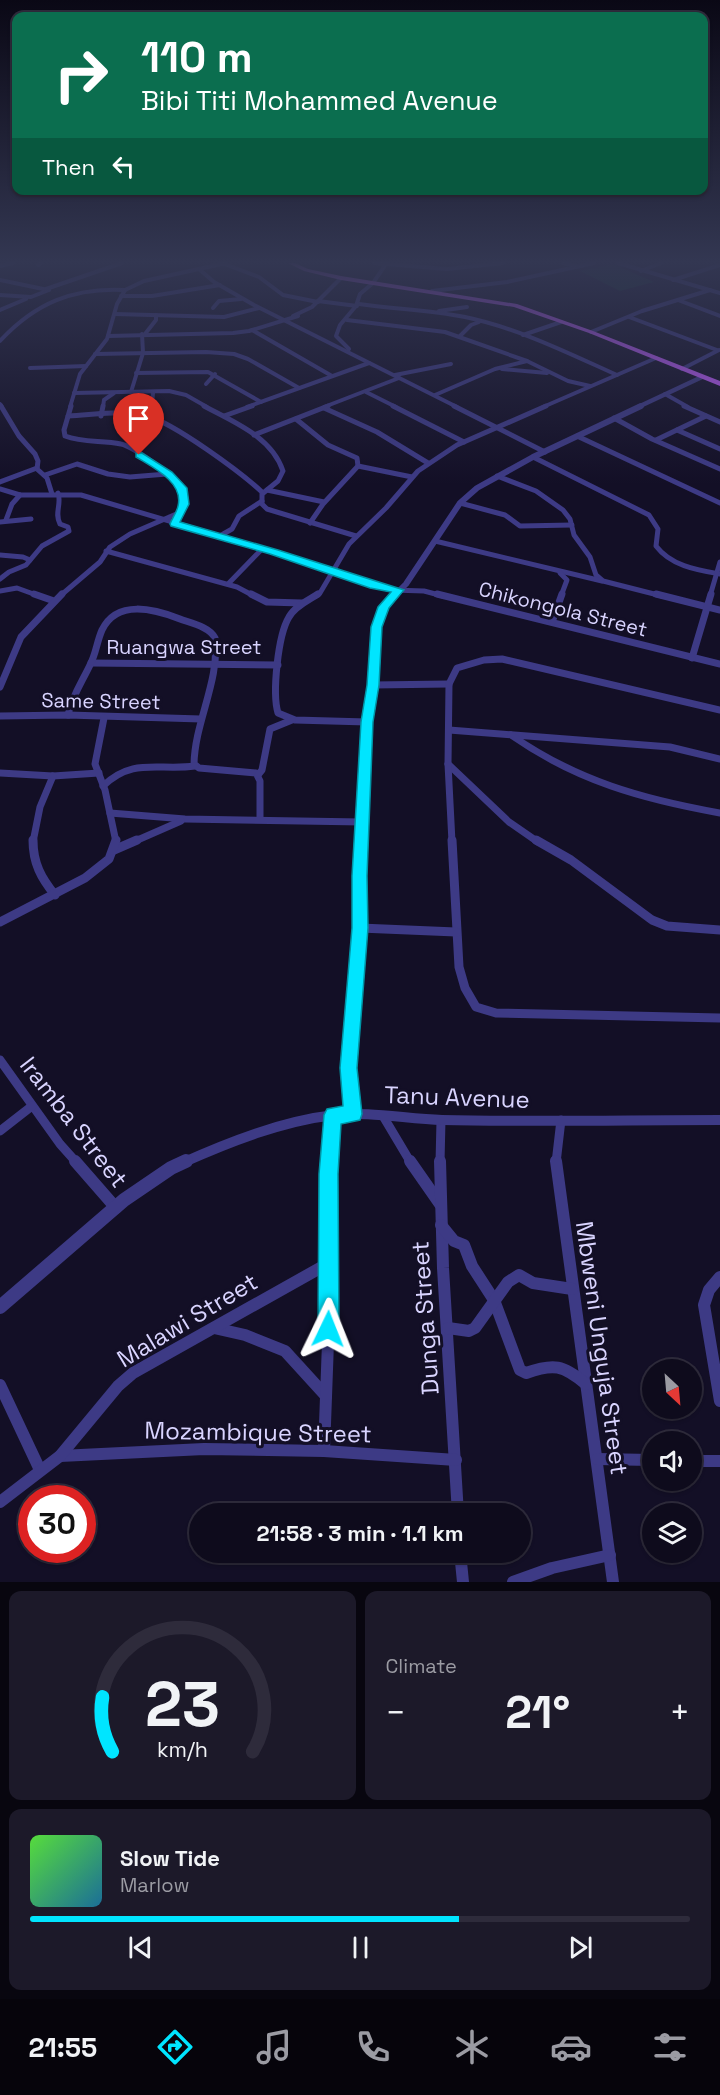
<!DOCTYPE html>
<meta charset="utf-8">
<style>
:root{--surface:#0e0b1c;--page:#1c1929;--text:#f1f3f6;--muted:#9b9ba3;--line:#2e2b3b;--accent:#00e5ff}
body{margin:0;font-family:"Space Grotesk",sans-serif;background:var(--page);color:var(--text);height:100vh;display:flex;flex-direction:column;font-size:22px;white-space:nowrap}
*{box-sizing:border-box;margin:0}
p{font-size:20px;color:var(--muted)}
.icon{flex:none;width:33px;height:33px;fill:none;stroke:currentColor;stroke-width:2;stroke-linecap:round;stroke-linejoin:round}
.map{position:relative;height:1582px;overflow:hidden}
.details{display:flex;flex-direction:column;gap:9px;padding:9px;background:#08060f;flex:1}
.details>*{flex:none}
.banner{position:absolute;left:12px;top:12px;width:696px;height:183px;border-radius:12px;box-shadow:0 2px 4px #0004,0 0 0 2px var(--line);background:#0b6e4f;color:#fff;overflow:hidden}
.needle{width:39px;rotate:154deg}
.tools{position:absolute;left:642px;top:1359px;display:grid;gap:12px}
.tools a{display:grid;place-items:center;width:60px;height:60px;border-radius:50%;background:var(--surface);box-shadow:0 2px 4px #0004,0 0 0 2px var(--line);font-size:30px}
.speed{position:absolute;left:18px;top:1485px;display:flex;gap:12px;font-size:30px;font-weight:700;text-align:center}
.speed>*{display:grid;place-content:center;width:78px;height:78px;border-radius:50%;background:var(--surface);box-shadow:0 2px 4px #0004,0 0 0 2px var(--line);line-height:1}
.speed .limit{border:9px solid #d22;background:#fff;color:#111}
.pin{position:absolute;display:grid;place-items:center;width:51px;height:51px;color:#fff;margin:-62px -26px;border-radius:50% 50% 50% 0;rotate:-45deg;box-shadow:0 0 6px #0007}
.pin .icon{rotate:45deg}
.me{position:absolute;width:66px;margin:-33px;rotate:2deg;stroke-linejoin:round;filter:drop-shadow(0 0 4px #0008)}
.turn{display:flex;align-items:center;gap:21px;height:126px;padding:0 30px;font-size:27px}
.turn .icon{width:78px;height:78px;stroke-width:2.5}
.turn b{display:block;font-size:42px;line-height:51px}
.then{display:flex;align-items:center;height:57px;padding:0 30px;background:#0003;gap:12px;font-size:22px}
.big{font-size:45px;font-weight:600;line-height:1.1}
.details .widget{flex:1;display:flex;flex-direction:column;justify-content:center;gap:9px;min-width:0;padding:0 21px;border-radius:12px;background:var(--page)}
.details .dial{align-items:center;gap:0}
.dial svg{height:156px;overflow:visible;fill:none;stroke:var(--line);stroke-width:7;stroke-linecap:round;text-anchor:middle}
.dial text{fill:var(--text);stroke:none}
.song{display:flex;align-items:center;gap:18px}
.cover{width:72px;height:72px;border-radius:9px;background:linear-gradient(135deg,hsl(110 70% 55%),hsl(200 70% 35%))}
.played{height:6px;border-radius:3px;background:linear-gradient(90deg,var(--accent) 65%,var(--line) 65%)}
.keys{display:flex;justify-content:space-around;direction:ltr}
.heat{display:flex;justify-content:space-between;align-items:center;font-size:33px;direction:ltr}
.details .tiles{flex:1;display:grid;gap:9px;grid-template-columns:1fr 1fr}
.widget:last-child{grid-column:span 2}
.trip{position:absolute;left:189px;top:1503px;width:342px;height:60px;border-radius:30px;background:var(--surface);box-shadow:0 2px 4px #0004,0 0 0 2px var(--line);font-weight:600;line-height:60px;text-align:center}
.tabs{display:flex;height:96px;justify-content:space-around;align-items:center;background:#06040b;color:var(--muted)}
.tabs .icon{width:42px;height:42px}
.tabs .selected{color:var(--accent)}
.tabs b{font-size:27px;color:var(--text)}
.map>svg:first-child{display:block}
.green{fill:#12302f}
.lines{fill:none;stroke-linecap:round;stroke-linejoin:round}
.minor-far4{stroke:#3d3a85;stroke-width:4}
.minor-far3{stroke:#3d3a85;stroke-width:5}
.minor-far2{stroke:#3d3a85;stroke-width:7}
.minor-far1{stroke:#3d3a85;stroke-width:9}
.minor{stroke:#3d3a85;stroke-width:12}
.tertiary-far4{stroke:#3d3a85;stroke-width:4.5}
.tertiary-far3{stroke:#3d3a85;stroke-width:6}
.tertiary-far2{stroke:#3d3a85;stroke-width:8}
.tertiary-far1{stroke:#3d3a85;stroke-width:10}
.tertiary{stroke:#3d3a85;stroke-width:14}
.primary{fill:#c25bff;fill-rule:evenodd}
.route{fill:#00e5ff;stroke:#0095a6;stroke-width:1.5}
.labels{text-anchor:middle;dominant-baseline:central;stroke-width:6;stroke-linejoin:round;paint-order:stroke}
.street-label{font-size:20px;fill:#d9d4ff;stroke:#130f26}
.near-street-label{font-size:24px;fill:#d9d4ff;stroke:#130f26}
</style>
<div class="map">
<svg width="720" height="1582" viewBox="0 0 720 1582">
<rect width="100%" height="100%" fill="#130f26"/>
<path class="green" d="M 613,264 L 654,282 L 620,291 L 580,271 Z"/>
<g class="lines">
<g class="minor-far4">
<path d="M 222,263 L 259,277 L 283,295 L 318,302"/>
<path d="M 374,263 L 447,269 L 503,263"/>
<path d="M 563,263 L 576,266"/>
<path d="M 618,263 L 720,293"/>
<path d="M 38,265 L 41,263"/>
<path d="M 0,266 L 13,263"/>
<path d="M 199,269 L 214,282 L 254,305 L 457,407"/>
<path d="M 641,271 L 661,263"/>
<path d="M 0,280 L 48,290"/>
<path d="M 673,280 L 720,265"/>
<path d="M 46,289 L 122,263"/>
<path d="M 432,291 L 507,282 L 594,263"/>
<path d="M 0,295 L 31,297 L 49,290"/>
<path d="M 121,296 L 152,296 L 220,285"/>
<path d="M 678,300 L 720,316"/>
<path d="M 318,301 L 357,306"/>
<path d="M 359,304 C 394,309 430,310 465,317 C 518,328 568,353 617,375"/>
<path d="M 213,308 L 219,301 L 241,299"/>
<path d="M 0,310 L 26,299"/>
<path d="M 439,311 L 467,307"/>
<path d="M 115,314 L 224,317 L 259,308"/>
<path d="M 293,316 L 312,307 L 341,278"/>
<path d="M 629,317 L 717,350"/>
<path d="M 347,320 L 445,332 L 527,361"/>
<path d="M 252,330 L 332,376"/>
<path d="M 591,332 L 642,311 L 710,290"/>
<path d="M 145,334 L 156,320 L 156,315"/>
<path d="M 523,335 L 561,322"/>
<path d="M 108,336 L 233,333 L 249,331 L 298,316"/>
<path d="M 460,336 L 471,325 L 479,322"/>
<path d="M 0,341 C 35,303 74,287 125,290"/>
<path d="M 349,349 L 336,336 L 340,325 L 356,306 L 360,294 L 373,283 L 386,264"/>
<path d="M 95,354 L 206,352 L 234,354 L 248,359 L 299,388"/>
<path d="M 30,368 L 86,366"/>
<path d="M 502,369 L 547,373"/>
<path d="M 682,369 L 719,350"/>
<path d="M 136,373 L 208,372 L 261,402"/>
<path d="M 395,375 L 451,364"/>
<path d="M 206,384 L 215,374"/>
<path d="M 131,392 L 143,353 L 142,334"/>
<path d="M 366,392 L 396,407"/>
<path d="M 74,393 L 169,391 L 186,395 L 207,407"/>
<path d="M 665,394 L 688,407"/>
<path d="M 435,395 L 495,369 L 527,361 L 568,381 L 590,386"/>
<path d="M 0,404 L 2,407"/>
<path d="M 70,407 L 80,374 L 107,339 L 117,304 L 125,290 L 144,281 L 226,263"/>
<path d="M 103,407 L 104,400 L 114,393"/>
<path d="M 152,407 L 153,392"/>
<path d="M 247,407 L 369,363"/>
<path d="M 324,407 L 399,378"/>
<path d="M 543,407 L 656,358"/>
</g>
<g class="minor-far3">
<path d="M 1,406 L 19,436 L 35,454 L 38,461 L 37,469 L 47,478 L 52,494"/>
<path d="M 71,406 L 64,430 L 65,436 C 83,443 102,440 121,444 C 132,446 176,477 182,488 C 188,499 180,512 175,523"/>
<path d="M 204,406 C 234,422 272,437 283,471 L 278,481 L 262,494 L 262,504 L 267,509 L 356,536"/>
<path d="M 393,406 L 464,442"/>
<path d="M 454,406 L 545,452"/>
<path d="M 684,406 L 720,422"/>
<path d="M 324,408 L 377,432 L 428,463"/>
<path d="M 68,416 C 93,415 122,409 147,416 C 174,423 242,473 263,493"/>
<path d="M 101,416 L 103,406"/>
<path d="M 148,416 L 152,411 L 151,406"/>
<path d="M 224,416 L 252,406"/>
<path d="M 614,418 L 652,439 L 720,469"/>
<path d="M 296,419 L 328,445 L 357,458 L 358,466 L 412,477"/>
<path d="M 677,430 L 720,449"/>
<path d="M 254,435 L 328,406"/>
<path d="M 577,436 L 720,503"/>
<path d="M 656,440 L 706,416"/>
<path d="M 533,457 L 649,515 L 658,529 L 656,546 C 671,566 697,570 720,574"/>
<path d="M 45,475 L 77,464 L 108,474 L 130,477 L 167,474"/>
<path d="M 497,476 L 536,491 L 563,510 L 570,519 L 574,535 L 590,557 L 596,575 L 603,581 L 662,596"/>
<path d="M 0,482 L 37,468"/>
<path d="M 0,489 L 20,495 L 81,495 L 274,552 L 374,586 L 392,590 L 424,591 L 443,596"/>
<path d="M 267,490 L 324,502"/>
<path d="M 460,503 L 505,515 L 520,526 L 572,525"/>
<path d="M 6,520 L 12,504 L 20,495"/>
<path d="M 0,522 L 31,519"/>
<path d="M 310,523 L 323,504 L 358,466"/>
<path d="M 218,537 L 232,529 L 239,516 L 262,501"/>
<path d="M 435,541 L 602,581"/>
<path d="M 106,551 L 237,587 L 254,596"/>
<path d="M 0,555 L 23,557 L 30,560"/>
<path d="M 560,573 L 567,580 L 561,596"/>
<path d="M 0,579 L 9,572 L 26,565 L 42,546 L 69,531 L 68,527 L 60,524 C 54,513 62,504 58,493"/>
<path d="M 228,584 L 262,549"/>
<path d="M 0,591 L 17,588 L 39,596"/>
<path d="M 60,596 L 100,562 L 110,547 L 130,534 L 181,512"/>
<path d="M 316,596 L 320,593 L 349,544 L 386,508 L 418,471 L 457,445 L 546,406"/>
<path d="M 710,596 L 720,562"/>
</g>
<g class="minor-far2">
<path d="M 34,594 L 54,601"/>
<path d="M 251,594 L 267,602 L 302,603"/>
<path d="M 318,594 C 309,600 295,606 289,617 C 278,635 272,693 278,713 L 295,720 L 367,722"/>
<path d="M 437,594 L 720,664"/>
<path d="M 656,594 L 720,610"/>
<path d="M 552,622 L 562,594"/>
<path d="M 692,658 L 711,594"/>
<path d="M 91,663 L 278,665"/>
<path d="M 373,685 L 449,684"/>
<path d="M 0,687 L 21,637 L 62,594"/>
<path d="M 68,715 C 72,696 82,682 90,665 C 96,654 97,641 102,630 C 117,599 154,609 180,619 C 191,623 210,627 215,638 C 220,681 195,721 194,764 L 199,768 L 256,773 L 260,781 L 260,819"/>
<path d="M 0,716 L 68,715 L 201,719"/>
<path d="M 104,718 L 95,764 L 105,790 L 116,842"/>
<path d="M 449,730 L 670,747 L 720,759"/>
<path d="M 511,735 C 577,781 642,799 720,813"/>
<path d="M 448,764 L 509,822 L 538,842"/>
<path d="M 0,773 L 53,776 L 99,773"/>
<path d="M 258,775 L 262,770 L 270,729 L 292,720"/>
<path d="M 103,786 C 133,757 158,771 195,766"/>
<path d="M 110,813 L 185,819 L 362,822"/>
<path d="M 33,842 L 40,807 L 53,776"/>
<path d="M 133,842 L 181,821"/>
<path d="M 452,842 L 448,764 L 449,684 L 457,668 L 484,660 L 502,659 L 720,710"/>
</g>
<g class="minor-far1">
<path d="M 33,840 C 33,863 41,878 55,895"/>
<path d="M 452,840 L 459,967 L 465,988 L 476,1007 L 496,1013 L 720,1018"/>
<path d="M 536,840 L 571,860 L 652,920 L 667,926 L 720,930"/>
<path d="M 114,850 L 137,840"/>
<path d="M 0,922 L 85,878 L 109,859 L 116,840"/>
<path d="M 360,928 L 456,932"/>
<path d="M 0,1060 L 60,1144 L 77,1163"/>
<path d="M 383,1116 L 411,1163"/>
<path d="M 0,1131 L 32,1106"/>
<path d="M 330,1163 L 333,1115"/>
<path d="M 440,1163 L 441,1120"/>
<path d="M 556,1163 L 561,1120"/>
</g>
<g class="minor">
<path d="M 75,1161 L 116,1208"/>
<path d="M 410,1161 L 440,1204"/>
<path d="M 440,1161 L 443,1268 L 458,1514"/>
<path d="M 556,1161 L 613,1582"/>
<path d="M 441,1225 L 454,1241 L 464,1245 L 472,1266 L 494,1300 L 520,1370 L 526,1373 C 554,1363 563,1365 586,1384"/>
<path d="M 720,1277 L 709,1290 L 704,1305 L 720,1401"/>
<path d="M 214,1328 L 245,1335 L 285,1351 L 326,1396"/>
<path d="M 448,1328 L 469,1331 L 475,1328 L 508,1282 L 519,1275 L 533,1283 L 572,1289"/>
<path d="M 0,1385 L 40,1470"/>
<path d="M 324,1451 L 330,1288 L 330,1161"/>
<path d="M 60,1456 L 204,1449 L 324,1451 L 456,1460"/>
<path d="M 597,1459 L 652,1460"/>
<path d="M 692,1461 L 720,1461"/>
<path d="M 0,1502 L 60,1456 L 118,1386 L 133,1373 L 329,1263"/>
<path d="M 460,1552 L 463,1582"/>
<path d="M 513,1582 L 552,1568 L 610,1555"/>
</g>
<path class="tertiary-far4" d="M 638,407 L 702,377"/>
<path class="tertiary-far3" d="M 394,596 L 406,584 L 460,503 L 477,488 L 533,457 L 641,406"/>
<path class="tertiary-far2" d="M 362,842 L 367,722 L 373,685 L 376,627 L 383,607 L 396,594"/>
<g class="tertiary-far1">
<path d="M 353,1114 L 349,1068 L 360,928 L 362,840"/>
<path d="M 182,1163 C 229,1142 282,1121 334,1115 C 369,1111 407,1119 442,1120 C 535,1122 628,1120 720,1120"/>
</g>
<path class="tertiary" d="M 0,1307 L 124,1200 L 171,1168 L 186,1161"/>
<path class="primary" d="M 288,263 L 295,263 L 308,269 L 341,276 L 517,304 L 593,331 L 720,381 L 720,386 L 589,333 L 514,307 L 341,280 L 304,271 Z"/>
</g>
<linearGradient id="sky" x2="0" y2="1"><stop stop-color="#0a0815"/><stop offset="0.54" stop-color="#333752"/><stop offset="1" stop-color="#333752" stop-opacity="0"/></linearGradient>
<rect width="720" height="484" fill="url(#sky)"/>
<path class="route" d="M 136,453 L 142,453 L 172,472 L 187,488 L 189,504 L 180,522 L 278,550 L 404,590 L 389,608 L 382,627 L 379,685 L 373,722 L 367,876 L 368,928 L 357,1068 L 362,1114 L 360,1120 L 341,1124 L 338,1174 L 339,1329 L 336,1337 L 328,1340 L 321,1337 L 318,1329 L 319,1174 L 324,1115 L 327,1109 L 343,1106 L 340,1068 L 352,928 L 352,876 L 361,722 L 367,685 L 371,627 L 378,607 L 391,592 L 370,588 L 270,554 L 171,526 L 170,524 C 172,518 177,512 178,506 C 184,482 152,467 136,457 Z"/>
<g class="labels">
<g class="street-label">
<text transform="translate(563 609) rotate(14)">Chikongola Street</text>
<text x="184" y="647">Ruangwa Street</text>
<text transform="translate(101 701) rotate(1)">Same Street</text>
</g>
<g class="near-street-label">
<text transform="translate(457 1097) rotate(2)">Tanu Avenue</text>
<text transform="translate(74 1122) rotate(52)">Iramba Street</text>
<text transform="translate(425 1318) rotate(-94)">Dunga Street</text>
<text transform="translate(187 1320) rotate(-31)">Malawi Street</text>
<text transform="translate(602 1348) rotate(82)">Mbweni Unguja Street</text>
<text transform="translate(258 1432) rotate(1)">Mozambique Street</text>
</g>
</g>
</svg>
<div class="tools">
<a><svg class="needle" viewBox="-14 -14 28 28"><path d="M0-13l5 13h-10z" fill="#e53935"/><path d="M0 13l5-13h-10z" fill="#9b9ba3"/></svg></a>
<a><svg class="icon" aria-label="sound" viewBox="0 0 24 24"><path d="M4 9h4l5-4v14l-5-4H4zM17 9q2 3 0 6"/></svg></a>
<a><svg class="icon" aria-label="layers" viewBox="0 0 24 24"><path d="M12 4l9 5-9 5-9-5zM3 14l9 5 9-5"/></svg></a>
</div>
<div class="speed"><div class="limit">30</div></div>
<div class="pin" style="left:139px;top:455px;background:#d93025"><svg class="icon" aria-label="arrive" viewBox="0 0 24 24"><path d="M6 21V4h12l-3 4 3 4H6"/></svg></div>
<svg class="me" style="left:328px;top:1329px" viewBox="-20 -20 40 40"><path d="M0-17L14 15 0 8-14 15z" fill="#00e5ff" stroke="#fff" stroke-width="4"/></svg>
<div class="trip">21:58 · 3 min · 1.1 km</div>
<div class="banner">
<div class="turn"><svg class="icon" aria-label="right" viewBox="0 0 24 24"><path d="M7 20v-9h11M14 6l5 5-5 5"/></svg><div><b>110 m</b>Bibi Titi Mohammed Avenue</div></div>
<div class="then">Then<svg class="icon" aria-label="left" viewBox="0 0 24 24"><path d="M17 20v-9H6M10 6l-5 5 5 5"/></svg></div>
</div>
</div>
<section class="details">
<div class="tiles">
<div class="widget dial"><svg viewBox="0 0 100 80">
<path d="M14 69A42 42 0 1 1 86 69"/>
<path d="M14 69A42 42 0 0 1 9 41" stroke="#00e5ff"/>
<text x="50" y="56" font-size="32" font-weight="700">23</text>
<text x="50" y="72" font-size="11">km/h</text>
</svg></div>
<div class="widget"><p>Climate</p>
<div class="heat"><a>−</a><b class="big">21°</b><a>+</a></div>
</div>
<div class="widget">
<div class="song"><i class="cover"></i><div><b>Slow Tide</b><p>Marlow</p></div></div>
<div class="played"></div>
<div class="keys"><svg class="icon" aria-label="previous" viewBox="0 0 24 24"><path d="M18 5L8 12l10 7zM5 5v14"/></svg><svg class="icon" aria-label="pause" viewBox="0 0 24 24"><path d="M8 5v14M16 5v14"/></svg><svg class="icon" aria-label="next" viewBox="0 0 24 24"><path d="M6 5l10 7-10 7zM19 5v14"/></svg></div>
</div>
</div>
</section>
<nav class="tabs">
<b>21:55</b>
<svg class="icon selected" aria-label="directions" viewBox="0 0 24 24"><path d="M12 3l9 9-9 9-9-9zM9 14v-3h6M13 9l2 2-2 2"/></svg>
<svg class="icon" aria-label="music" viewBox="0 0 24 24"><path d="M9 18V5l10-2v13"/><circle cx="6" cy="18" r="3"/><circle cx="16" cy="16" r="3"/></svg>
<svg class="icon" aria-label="phone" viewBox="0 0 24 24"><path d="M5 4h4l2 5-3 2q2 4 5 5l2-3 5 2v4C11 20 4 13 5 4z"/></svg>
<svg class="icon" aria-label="climate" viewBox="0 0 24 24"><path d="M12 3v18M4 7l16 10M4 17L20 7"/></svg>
<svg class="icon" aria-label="car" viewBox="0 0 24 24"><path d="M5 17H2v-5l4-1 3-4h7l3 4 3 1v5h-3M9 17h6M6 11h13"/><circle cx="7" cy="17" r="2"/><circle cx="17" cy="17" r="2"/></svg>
<svg class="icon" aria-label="filters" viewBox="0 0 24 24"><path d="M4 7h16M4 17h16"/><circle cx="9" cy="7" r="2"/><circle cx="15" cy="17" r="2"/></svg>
</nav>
